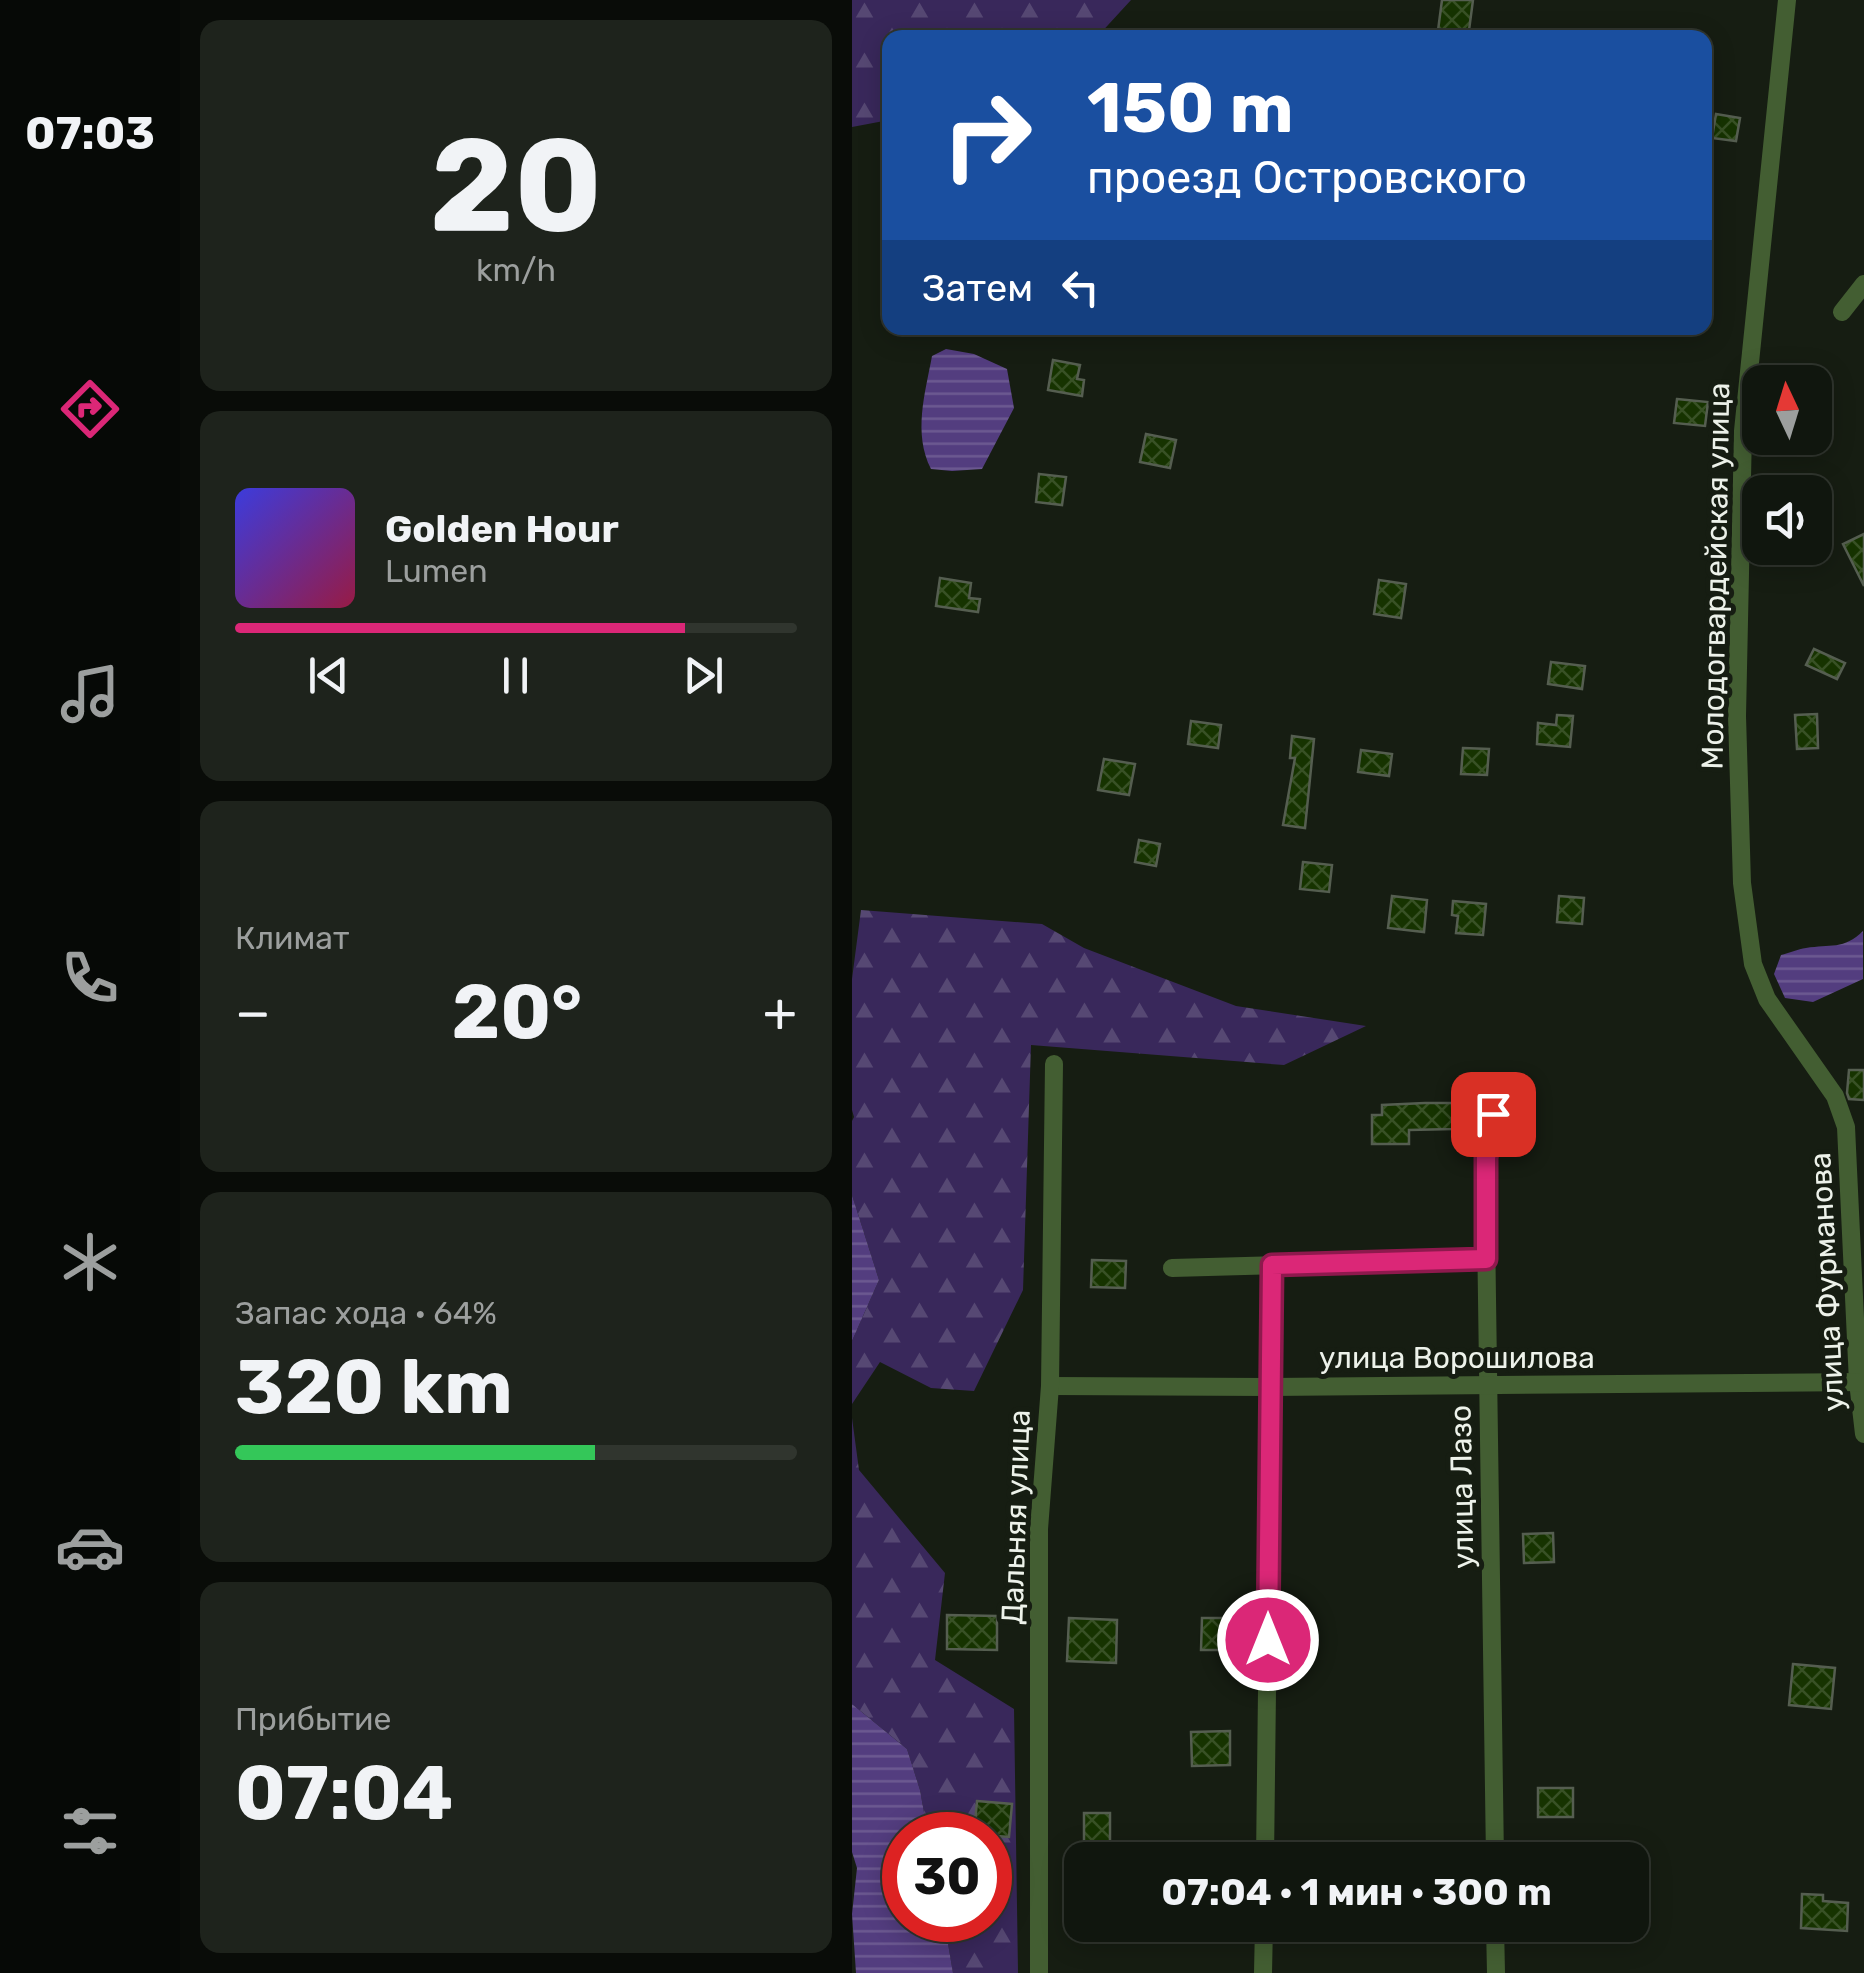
<!DOCTYPE html>
<html lang="ru">
<meta charset="utf-8">
<style>
:root{--surface:#10160e;--page:#1e231c;--text:#f1f3f6;--muted:#9c9f9e;--line:#30352e;--accent:#db2777}
body{margin:0;font-family:Rubik,sans-serif;background:var(--page);color:var(--text);height:100vh;display:flex;flex-direction:column;font-size:38px;white-space:nowrap}
*{box-sizing:border-box;margin:0}
p{font-size:32px;color:var(--muted)}
.icon{flex:none;width:55px;height:55px;fill:none;stroke:currentColor;stroke-width:2;stroke-linecap:round;stroke-linejoin:round}
.map{position:relative;flex:1;overflow:hidden}
.side{display:flex;flex-direction:column;gap:20px;padding:20px;background:#090c08;width:672px}
.side>*{flex:none}
.hud{position:absolute;left:30px;top:30px;width:830px;height:305px;border-radius:20px;box-shadow:0 5px 25px #0003,0 0 0 2px var(--line);background:#1a4fa0;color:#fff;overflow:hidden}
.needle{width:65px;rotate:356deg}
.controls{position:absolute;left:890px;top:365px;display:grid;gap:20px}
.controls a{display:grid;place-items:center;width:90px;height:90px;border-radius:20px;background:var(--surface);box-shadow:0 5px 25px #0003,0 0 0 2px var(--line);font-size:50px}
.speed{position:absolute;left:30px;top:1812px;display:flex;gap:20px;font-size:50px;font-weight:700;text-align:center}
.speed>*{display:grid;place-content:center;width:130px;height:130px;border-radius:50%;background:var(--surface);box-shadow:0 5px 25px #0003,0 0 0 2px var(--line);line-height:1}
.speed .limit{border:15px solid #d22;background:#fff;color:#111}
.pin{position:absolute;display:grid;place-items:center;width:85px;height:85px;color:#fff;margin:-42px;border-radius:20px;box-shadow:0 5px 15px #0006}
.me{position:absolute;width:110px;margin:-55px;rotate:0deg;stroke-linejoin:round;filter:drop-shadow(0 0 8px #0008)}
.turn{display:flex;align-items:center;gap:35px;height:210px;padding:0 40px;font-size:45px}
.turn .icon{width:130px;height:130px;stroke-width:2.5}
.turn b{display:block;font-size:70px;line-height:85px}
.then{display:flex;align-items:center;height:95px;padding:0 40px;background:#0003;gap:20px;font-size:38px}
.big{font-size:75px;font-weight:700;line-height:1.1}
.side .widget{flex:1;display:flex;flex-direction:column;justify-content:center;gap:15px;min-width:0;padding:0 35px;border-radius:20px;background:var(--page)}
.side .dial{align-items:center;gap:0}
.dial b{font-size:130px;line-height:1}
.song{display:flex;align-items:center;gap:30px}
.cover{width:120px;height:120px;border-radius:15px;background:linear-gradient(135deg,hsl(240 70% 55%),hsl(340 70% 35%))}
.played{height:10px;border-radius:5px;background:linear-gradient(90deg,var(--accent) 80%,var(--line) 80%)}
.keys{display:flex;justify-content:space-around;direction:ltr}
.heat{display:flex;justify-content:space-between;align-items:center;font-size:55px;direction:ltr}
.charge{height:15px;border-radius:8px;background:linear-gradient(90deg,#34c759 64%,var(--line) 0)}
.trip{position:absolute;left:212px;top:1842px;width:585px;height:100px;border-radius:20px;background:var(--surface);box-shadow:0 5px 25px #0003,0 0 0 2px var(--line);font-weight:700;line-height:100px;text-align:center}
main{display:flex;flex:1;min-height:0}
.menu{display:flex;flex-direction:column;width:180px;justify-content:space-around;align-items:center;background:#060906;color:var(--muted)}
.menu .icon{width:70px;height:70px}
.menu .current{color:var(--accent)}
.menu b{font-size:45px;color:var(--text)}
.map>svg:first-child{display:block}
.forest{fill:url(#forest-firs)}
.water{fill:url(#water-rules)}
.building{fill:url(#building-cross-hatch);stroke:#555e50;stroke-width:2.5}
.lines{fill:none;stroke-linecap:round;stroke-linejoin:round}
.street{stroke:#435e32;stroke-width:18}
.route-casing{stroke:#8e194d;stroke-width:25}
.route{stroke:#db2777;stroke-width:18}
.labels{text-anchor:middle;dominant-baseline:central;stroke-width:10;stroke-linejoin:round;paint-order:stroke}
.street-label{font-size:30px;fill:#edf2ea;stroke:#161d12}
</style>
<main>
<nav class="menu">
<b>07:03</b>
<svg class="icon current" aria-label="directions" viewBox="0 0 24 24"><path d="M12 3l9 9-9 9-9-9zM9 14v-3h6M13 9l2 2-2 2"/></svg>
<svg class="icon" aria-label="music" viewBox="0 0 24 24"><path d="M9 18V5l10-2v13"/><circle cx="6" cy="18" r="3"/><circle cx="16" cy="16" r="3"/></svg>
<svg class="icon" aria-label="phone" viewBox="0 0 24 24"><path d="M5 4h4l2 5-3 2q2 4 5 5l2-3 5 2v4C11 20 4 13 5 4z"/></svg>
<svg class="icon" aria-label="climate" viewBox="0 0 24 24"><path d="M12 3v18M4 7l16 10M4 17L20 7"/></svg>
<svg class="icon" aria-label="car" viewBox="0 0 24 24"><path d="M5 17H2v-5l4-1 3-4h7l3 4 3 1v5h-3M9 17h6M6 11h13"/><circle cx="7" cy="17" r="2"/><circle cx="17" cy="17" r="2"/></svg>
<svg class="icon" aria-label="filters" viewBox="0 0 24 24"><path d="M4 7h16M4 17h16"/><circle cx="9" cy="7" r="2"/><circle cx="15" cy="17" r="2"/></svg>
</nav>
<section class="side">
<div class="widget dial"><b>20</b><p>km/h</p></div>
<div class="widget">
<div class="song"><i class="cover"></i><div><b>Golden Hour</b><p>Lumen</p></div></div>
<div class="played"></div>
<div class="keys"><svg class="icon" aria-label="previous" viewBox="0 0 24 24"><path d="M18 5L8 12l10 7zM5 5v14"/></svg><svg class="icon" aria-label="pause" viewBox="0 0 24 24"><path d="M8 5v14M16 5v14"/></svg><svg class="icon" aria-label="next" viewBox="0 0 24 24"><path d="M6 5l10 7-10 7zM19 5v14"/></svg></div>
</div>
<div class="widget"><p>Климат</p>
<div class="heat"><a>−</a><b class="big">20°</b><a>+</a></div>
</div>
<div class="widget"><p>Запас хода · 64%</p><b class="big">320 km</b><div class="charge"></div></div>
<div class="widget"><p>Прибытие</p><b class="big">07:04</b></div>
</section>
<div class="map">
<svg width="1012" height="1973" viewBox="0 0 1012 1973">
<defs>
<pattern id="forest-firs" width="22" height="20" patternUnits="userSpaceOnUse" patternTransform="scale(2.5)"><rect width="22" height="20" fill="#39285b"/><path d="M5 1l3.5 6h-7zM16 11l3.5 6h-7z" fill="#564873"/></pattern>
<pattern id="water-rules" width="6" height="5" patternUnits="userSpaceOnUse" patternTransform="scale(2.5)"><rect width="6" height="5" fill="#533d7f"/><path d="M0 2.5h6" fill="none" stroke="#6c5a91"/></pattern>
<pattern id="building-cross-hatch" width="8" height="8" patternUnits="userSpaceOnUse" patternTransform="scale(2.5)"><rect width="8" height="8" fill="#163300"/><path d="M0 0l8 8M0 8l8-8" fill="none" stroke="#385125"/></pattern>
</defs>
<rect width="100%" height="100%" fill="#161d12"/>
<g class="forest">
<path d="M 0,0 L 279,0 L 245,37 L 38,38 L 37,120 L 0,127 Z"/>
<path d="M 9,910 L 190,924 L 232,948 L 384,1006 L 514,1026 L 432,1065 L 179,1045 L 171,1290 L 122,1391 L 79,1388 L 28,1362 L 0,1404 L 0,1341 L 27,1280 L 0,1195 L 0,1121 L 2,1117 L 0,1110 L 0,979 Z"/>
<path d="M 0,1418 L 7,1470 L 93,1573 L 83,1660 L 162,1709 L 166,1973 L 101,1973 L 92,1920 L 138,1920 L 138,1835 L 76,1835 L 68,1790 L 55,1749 L 0,1704 Z"/>
</g>
<g class="water">
<path d="M 94,349 L 122,354 L 155,369 L 162,408 L 130,469 L 100,471 L 79,469 C 61,433 73,394 80,356 Z"/>
<path d="M 1011,931 L 1011,979 L 961,1002 L 933,998 L 922,974 L 929,955 C 937,953 946,949 954,948 C 978,944 992,950 1011,931 Z"/>
<path d="M 0,1195 L 27,1280 L 0,1341 Z"/>
<path d="M 0,1704 L 55,1749 L 68,1790 L 76,1835 L 52,1835 L 52,1920 L 92,1920 L 101,1973 L 4,1973 L 0,1914 L 5,1868 L 0,1852 Z"/>
</g>
<g class="building">
<path d="M 590,0 L 621,0 L 616,38 L 585,38 Z"/>
<path d="M 864,114 L 888,118 L 884,141 L 860,138 Z"/>
<path d="M 201,360 L 228,365 L 225,379 L 232,380 L 230,396 L 196,390 Z"/>
<path d="M 825,399 L 856,402 L 853,426 L 822,423 Z"/>
<path d="M 294,434 L 324,440 L 318,468 L 288,462 Z"/>
<path d="M 187,474 L 214,477 L 210,505 L 184,502 Z"/>
<path d="M 1012,534 L 1012,586 L 991,544 Z"/>
<path d="M 88,578 L 119,583 L 117,598 L 128,599 L 126,612 L 84,606 Z"/>
<path d="M 527,580 L 554,584 L 549,618 L 522,614 Z"/>
<path d="M 962,649 L 993,663 L 985,679 L 954,665 Z"/>
<path d="M 699,662 L 733,666 L 730,689 L 696,684 Z"/>
<path d="M 965,714 L 966,748 L 945,749 L 943,715 Z"/>
<path d="M 705,715 L 721,716 L 718,747 L 685,744 L 686,723 L 704,725 Z"/>
<path d="M 339,721 L 369,725 L 366,748 L 336,744 Z"/>
<path d="M 440,736 L 462,739 L 453,828 L 431,825 L 443,758 L 438,758 Z"/>
<path d="M 611,748 L 637,749 L 635,775 L 609,774 Z"/>
<path d="M 509,750 L 540,754 L 537,776 L 506,772 Z"/>
<path d="M 252,759 L 283,764 L 277,795 L 246,790 Z"/>
<path d="M 287,840 L 308,844 L 304,866 L 283,862 Z"/>
<path d="M 451,862 L 480,865 L 477,892 L 448,889 Z"/>
<path d="M 540,896 L 575,900 L 572,932 L 536,928 Z"/>
<path d="M 707,896 L 732,898 L 730,924 L 705,922 Z"/>
<path d="M 601,901 L 634,904 L 631,935 L 604,933 L 606,916 L 600,915 Z"/>
<path d="M 997,1070 L 1012,1070 L 1012,1100 L 997,1099 L 995,1093 Z"/>
<path d="M 573,1103 L 600,1103 L 601,1129 L 557,1130 L 557,1144 L 520,1144 L 520,1115 L 530,1115 L 530,1105 Z"/>
<path d="M 240,1260 L 274,1261 L 273,1288 L 239,1287 Z"/>
<path d="M 701,1533 L 702,1562 L 672,1563 L 671,1534 Z"/>
<path d="M 95,1615 L 145,1616 L 145,1650 L 95,1649 Z"/>
<path d="M 217,1618 L 265,1620 L 264,1663 L 215,1661 Z"/>
<path d="M 350,1618 L 374,1618 L 373,1650 L 349,1650 Z"/>
<path d="M 941,1664 L 983,1668 L 979,1709 L 937,1705 Z"/>
<path d="M 378,1731 L 378,1765 L 340,1766 L 339,1732 Z"/>
<rect x="686" y="1788" width="35" height="29"/>
<path d="M 125,1801 L 160,1804 L 157,1837 L 122,1834 Z"/>
<path d="M 232,1813 L 258,1813 L 258,1843 L 232,1844 Z"/>
<path d="M 950,1894 L 971,1895 L 971,1901 L 996,1903 L 995,1931 L 949,1928 Z"/>
</g>
<g class="lines">
<g class="street">
<path d="M 935,0 L 891,431 L 885,716 L 890,883 L 901,964 L 915,999 L 983,1096 L 994,1127 L 1006,1382 L 1012,1434"/>
<path d="M 990,312 L 1012,284"/>
<path d="M 641,1115 L 633,1158 L 643,1860"/>
<path d="M 320,1268 L 635,1259"/>
<path d="M 198,1386 L 417,1387 L 1012,1382"/>
<path d="M 413,1860 L 420,1265"/>
<path d="M 643,1925 L 644,1973"/>
<path d="M 187,1973 L 187,1529 L 198,1386 L 202,1064"/>
<path d="M 411,1973 L 412,1925"/>
</g>
</g>
<g class="lines">
<g class="route-casing">
<path id="route" d="M 416,1640 L 420,1265 L 634,1259 L 634,1158 L 641,1114"/>
</g>
<use href="#route" class="route"/>
</g>
<g class="labels">
<g class="street-label">
<text transform="translate(864 576) rotate(-89)">Молодогвардейская улица</text>
<text transform="translate(975 1282) rotate(-93)">улица Фурманова</text>
<text x="605" y="1358">улица Ворошилова</text>
<text transform="translate(610 1487) rotate(-91)">улица Лазо</text>
<text transform="translate(164 1517) rotate(-88)">Дальняя улица</text>
</g>
</g>
</svg>
<div class="controls">
<a><svg class="needle" viewBox="-14 -14 28 28"><path d="M0-13l5 13h-10z" fill="#e53935"/><path d="M0 13l5-13h-10z" fill="#9c9f9e"/></svg></a>
<a><svg class="icon" aria-label="sound" viewBox="0 0 24 24"><path d="M4 9h4l5-4v14l-5-4H4zM17 9q2 3 0 6"/></svg></a>
</div>
<div class="speed"><div class="limit">30</div></div>
<div class="pin" style="left:641px;top:1114px;background:#d93025"><svg class="icon" aria-label="arrive" viewBox="0 0 24 24"><path d="M6 21V4h12l-3 4 3 4H6"/></svg></div>
<svg class="me" style="left:416px;top:1640px" viewBox="-20 -20 40 40"><circle r="17" fill="#db2777" stroke="#fff" stroke-width="3"/><path d="M0-11L8 9 0 5-8 9z" fill="#fff"/></svg>
<div class="trip">07:04 · 1 мин · 300 m</div>
<div class="hud">
<div class="turn"><svg class="icon" aria-label="right" viewBox="0 0 24 24"><path d="M7 20v-9h11M14 6l5 5-5 5"/></svg><div><b>150 m</b>проезд Островского</div></div>
<div class="then">Затем<svg class="icon" aria-label="left" viewBox="0 0 24 24"><path d="M17 20v-9H6M10 6l-5 5 5 5"/></svg></div>
</div>
</div>
</main>
